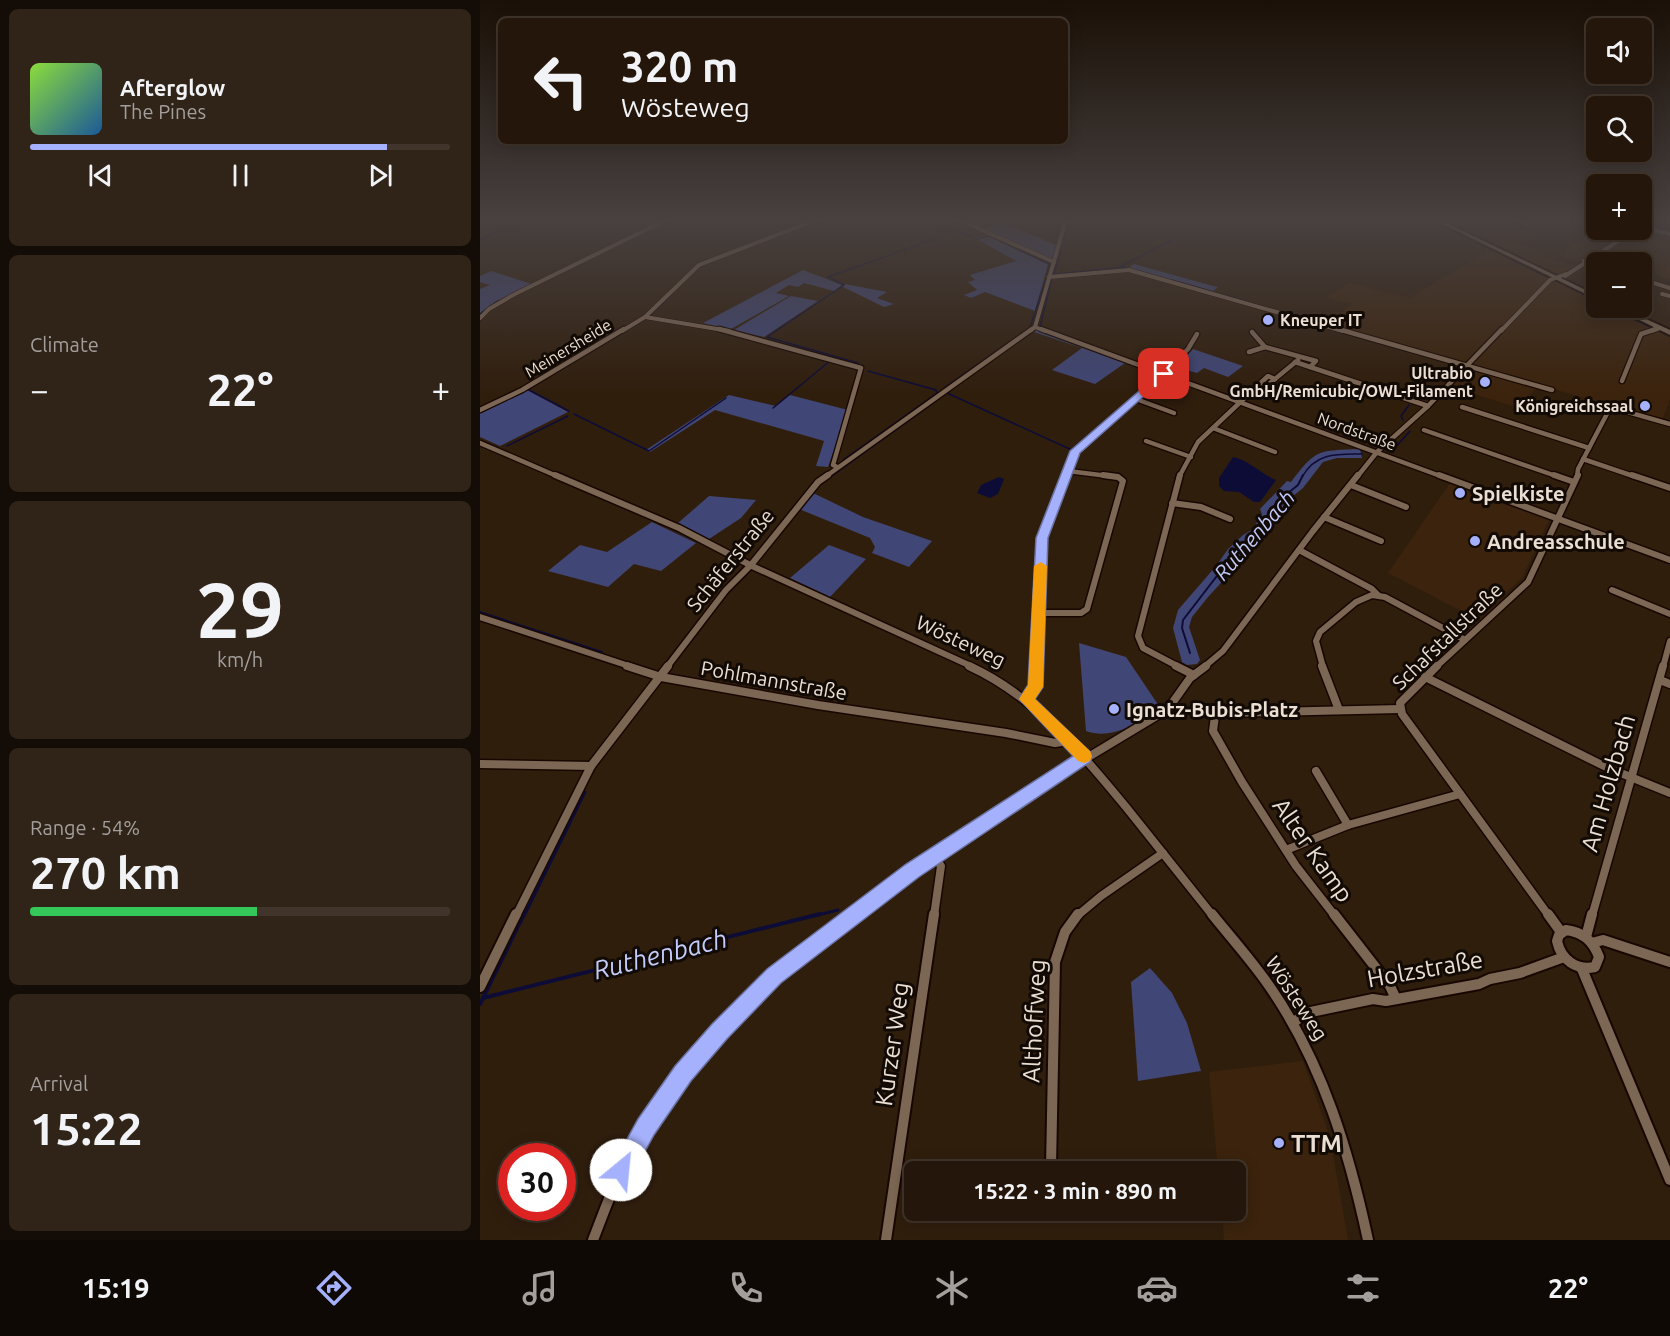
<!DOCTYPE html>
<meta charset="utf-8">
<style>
:root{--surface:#24160a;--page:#302318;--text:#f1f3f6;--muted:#a39f9c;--line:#41352b;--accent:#a5b1fc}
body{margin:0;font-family:Ubuntu,sans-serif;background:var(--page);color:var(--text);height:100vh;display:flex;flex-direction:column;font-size:22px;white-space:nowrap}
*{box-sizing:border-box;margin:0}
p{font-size:20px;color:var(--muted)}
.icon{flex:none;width:33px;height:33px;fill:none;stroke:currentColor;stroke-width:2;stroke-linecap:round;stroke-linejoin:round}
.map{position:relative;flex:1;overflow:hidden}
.side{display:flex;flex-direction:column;gap:9px;padding:9px;background:#140c06;width:480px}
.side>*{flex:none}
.top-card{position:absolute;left:18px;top:18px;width:570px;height:126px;border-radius:9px;box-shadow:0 3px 15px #0003,0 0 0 2px var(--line);background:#24160a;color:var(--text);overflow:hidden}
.controls{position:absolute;left:1106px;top:18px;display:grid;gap:12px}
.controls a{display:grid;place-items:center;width:66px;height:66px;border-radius:9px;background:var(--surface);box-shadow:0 3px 15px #0003,0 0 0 2px var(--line);font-size:30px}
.speed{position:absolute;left:18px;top:1143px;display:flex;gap:12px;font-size:30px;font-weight:700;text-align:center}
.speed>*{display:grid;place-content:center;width:78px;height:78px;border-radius:50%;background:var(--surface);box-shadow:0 3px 15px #0003,0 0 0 2px var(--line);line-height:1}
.speed .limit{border:9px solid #d22;background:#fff;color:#111}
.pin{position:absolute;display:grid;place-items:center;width:51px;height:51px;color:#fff;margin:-26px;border-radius:12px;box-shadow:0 3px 9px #0006}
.me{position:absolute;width:66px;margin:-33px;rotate:28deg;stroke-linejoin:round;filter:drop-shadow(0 0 4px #0008)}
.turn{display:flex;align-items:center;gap:21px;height:126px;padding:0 24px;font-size:27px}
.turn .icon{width:78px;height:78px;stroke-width:2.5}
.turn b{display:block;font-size:42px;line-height:51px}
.big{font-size:45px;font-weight:600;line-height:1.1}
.side .tile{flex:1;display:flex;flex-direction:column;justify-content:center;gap:9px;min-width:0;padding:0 21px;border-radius:9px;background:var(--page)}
.side .dial{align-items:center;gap:0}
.dial b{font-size:78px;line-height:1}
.song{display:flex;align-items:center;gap:18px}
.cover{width:72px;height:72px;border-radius:9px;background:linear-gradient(135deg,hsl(90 70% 55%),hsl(210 70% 35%))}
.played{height:6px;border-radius:3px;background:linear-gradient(90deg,var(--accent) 85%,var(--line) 85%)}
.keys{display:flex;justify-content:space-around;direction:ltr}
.heat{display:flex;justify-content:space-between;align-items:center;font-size:33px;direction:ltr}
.charge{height:9px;border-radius:4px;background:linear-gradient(90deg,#34c759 54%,var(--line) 0)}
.trip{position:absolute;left:424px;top:1161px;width:342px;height:60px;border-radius:9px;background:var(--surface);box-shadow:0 3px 15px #0003,0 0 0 2px var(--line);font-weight:600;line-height:60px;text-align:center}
.menu{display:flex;height:96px;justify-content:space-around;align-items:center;background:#0e0904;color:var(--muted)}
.menu .icon{width:42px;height:42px}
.menu .on{color:var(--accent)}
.menu b{font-size:27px;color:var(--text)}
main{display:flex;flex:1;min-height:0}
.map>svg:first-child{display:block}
.built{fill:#3b230d}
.green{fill:#404675}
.water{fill:#0d0c37}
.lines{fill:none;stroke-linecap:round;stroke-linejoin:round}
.stream-far3{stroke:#0d0c37;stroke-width:1.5}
.stream-far2{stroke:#0d0c37;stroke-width:2}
.stream-far1{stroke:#0d0c37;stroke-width:3}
.stream{stroke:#0d0c37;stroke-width:4}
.street-far4-casing{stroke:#180700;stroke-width:5}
.street-far3-casing{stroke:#180700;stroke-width:7}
.street-far2-casing{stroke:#180700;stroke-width:9}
.street-far1-casing{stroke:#180700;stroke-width:11}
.street-casing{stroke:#180700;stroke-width:14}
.secondary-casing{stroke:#180700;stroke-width:4}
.street-far4{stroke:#7c6654;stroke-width:4}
.street-far3{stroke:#7c6654;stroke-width:4.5}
.street-far2{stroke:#7c6654;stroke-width:6}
.street-far1{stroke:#7c6654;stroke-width:8}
.street{stroke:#7c6654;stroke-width:10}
.secondary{fill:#7c6654;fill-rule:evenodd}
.route{fill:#a5b1fc;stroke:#6b73a4;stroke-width:1.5}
.slow{fill:#f59e0b}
.poi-dot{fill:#a5b1fc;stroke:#120a04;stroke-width:2}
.labels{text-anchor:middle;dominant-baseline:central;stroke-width:6;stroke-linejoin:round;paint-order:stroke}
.far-poi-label{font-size:16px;font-weight:bold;fill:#ebdfd4;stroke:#120a04;text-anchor:end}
.far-street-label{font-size:16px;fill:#ebdfd4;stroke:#120a04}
.poi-label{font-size:20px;font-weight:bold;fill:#ebdfd4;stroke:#120a04;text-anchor:start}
.street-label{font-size:20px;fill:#ebdfd4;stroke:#120a04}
.water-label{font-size:21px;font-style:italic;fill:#c2cbfa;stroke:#120a04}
.near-street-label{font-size:24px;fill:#ebdfd4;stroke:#120a04}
.near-poi-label{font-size:24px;font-weight:bold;fill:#ebdfd4;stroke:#120a04;text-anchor:start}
.near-water-label{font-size:26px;font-style:italic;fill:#c2cbfa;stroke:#120a04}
</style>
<main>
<section class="side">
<div class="tile">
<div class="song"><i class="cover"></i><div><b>Afterglow</b><p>The Pines</p></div></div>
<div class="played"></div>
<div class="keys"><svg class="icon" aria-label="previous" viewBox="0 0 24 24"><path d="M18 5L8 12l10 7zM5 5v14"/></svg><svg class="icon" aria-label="pause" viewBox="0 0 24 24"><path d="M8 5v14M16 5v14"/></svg><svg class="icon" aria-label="next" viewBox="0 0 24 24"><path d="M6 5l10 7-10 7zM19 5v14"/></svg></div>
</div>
<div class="tile"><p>Climate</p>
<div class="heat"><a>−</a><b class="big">22°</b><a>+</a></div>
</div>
<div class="tile dial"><b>29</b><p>km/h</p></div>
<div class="tile"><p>Range · 54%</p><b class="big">270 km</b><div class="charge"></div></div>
<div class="tile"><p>Arrival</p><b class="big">15:22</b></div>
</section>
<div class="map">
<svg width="1190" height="1240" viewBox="0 0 1190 1240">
<rect width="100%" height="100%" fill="#301e0d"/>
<g class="built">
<path d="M 975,218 L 1116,218 L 1116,230 L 1152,230 L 1101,262 L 1077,255 L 1105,237 L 1071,228 L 1038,244 L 1068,253 L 1063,257 L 1094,266 L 1079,275 L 968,222 Z"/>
<path d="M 1161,228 L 1190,235 L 1190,279 L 1161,270 L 1161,262 L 1135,262 L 1115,256 Z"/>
<path d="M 1010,250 L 1067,278 L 1066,280 L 1079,283 L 1116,301 L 1116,308 L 1129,308 L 1190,337 L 1190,400 L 1182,420 L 848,325 L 871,304 L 846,297 L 869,283 L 930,298 Z"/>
<path d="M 989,369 L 992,369 L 1055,388 L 1041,409 L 970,386 Z"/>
<path d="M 970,483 L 1069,520 L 1042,578 L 997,619 L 908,573 Z"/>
<path d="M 823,1061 L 850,1137 L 868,1240 L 744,1240 L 742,1211 L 756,1210 L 756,1172 L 738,1171 L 729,1072 Z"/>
</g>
<g class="green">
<path d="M 523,222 L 576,245 L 572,260 L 502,229 Z"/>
<path d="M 508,235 L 568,264 L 555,311 L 505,292 L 491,298 L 484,295 L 497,290 L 488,282 L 495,280 L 490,275 L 536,261 L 495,238 Z"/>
<path d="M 654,264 L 733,286 L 738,287 L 733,291 L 649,268 Z"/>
<path d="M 323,270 L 362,285 L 354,291 L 324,283 L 318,287 L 309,285 L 296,293 L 309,296 L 251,329 L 223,323 Z"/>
<path d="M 11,271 L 52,284 L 16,301 L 0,313 L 0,289 L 10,285 L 0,282 L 0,276 Z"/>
<path d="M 365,284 L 407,292 L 397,298 L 414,304 L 404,307 L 363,287 Z"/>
<path d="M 311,296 L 338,301 L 284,337 L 254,330 Z"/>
<path d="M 557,330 L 645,363 L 615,384 L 572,370 L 602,348 L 554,332 Z"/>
<path d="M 713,349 L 763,366 L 748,377 L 724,368 L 717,373 L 696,367 Z"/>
<path d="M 47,390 L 88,412 L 20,446 L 0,437 L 0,413 Z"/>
<path d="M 249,395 L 296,406 L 310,395 L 368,410 L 348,467 L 336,466 L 344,441 L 235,410 L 170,452 L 166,450 Z"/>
<path d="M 880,449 L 882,458 L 857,458 L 843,462 L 823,488 L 806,502 L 785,537 L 775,542 L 763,554 L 751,572 L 728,597 L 712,617 L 709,627 L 720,660 L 717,664 L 707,665 L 702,662 L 693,628 L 698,610 L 736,566 L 748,549 L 763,535 L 773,529 L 782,514 L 780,509 L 807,481 L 811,482 C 837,448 838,451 880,449 Z"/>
<path d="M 333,493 L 383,517 L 452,541 L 429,567 L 392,553 L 395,547 L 390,538 L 319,509 Z"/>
<path d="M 229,496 L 276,500 L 261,518 L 229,539 L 198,523 Z"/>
<path d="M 172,522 L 216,543 L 181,571 L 154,564 L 128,587 L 68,571 L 100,545 L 127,552 Z"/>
<path d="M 349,545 L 386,559 L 350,597 L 310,578 Z"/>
<path d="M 599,643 L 646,657 L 681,709 C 658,721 634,741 606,731 Z"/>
<path d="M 670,968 L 692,993 L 707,1023 L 721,1071 L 658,1081 L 651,982 Z"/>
</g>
<g class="water">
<path d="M 753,457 C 769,460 781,474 796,480 L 780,502 L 774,502 L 759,492 L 744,491 L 739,486 L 739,478 Z"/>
<path d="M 519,477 L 524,479 L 518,494 L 510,498 L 497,493 L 501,485 Z"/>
</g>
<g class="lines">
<g class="stream-far3">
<path d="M 449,218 L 447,219 L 497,239 L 509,236 L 569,264 L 567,275"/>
<path d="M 948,218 L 984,235"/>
<path d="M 594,220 L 601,218"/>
<path d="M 589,223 L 574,274 L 645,267"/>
<path d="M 1167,226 L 1190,232"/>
<path d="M 0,239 L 58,218"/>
<path d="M 1013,249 L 1042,265"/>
<path d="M 226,260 L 238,256"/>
<path d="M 640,267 L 694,239"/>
<path d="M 1051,269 L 1066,276"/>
<path d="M 692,280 L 813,315"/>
<path d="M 1085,285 L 1116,300"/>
<path d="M 1131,308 L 1170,327"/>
<path d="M 0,314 L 18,301"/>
<path d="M 171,314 L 191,295"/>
<path d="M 154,326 L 165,319"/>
<path d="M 560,327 L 572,278"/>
<path d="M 550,328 L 566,278"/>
<path d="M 1180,331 L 1190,336"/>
<path d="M 117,348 L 143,332"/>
<path d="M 378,363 L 287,337 L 364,285 L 348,277 L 477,231"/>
<path d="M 962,381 L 961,372 L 973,367"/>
<path d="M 51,387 L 49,390 L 89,411"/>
<path d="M 464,388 L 528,343"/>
<path d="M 470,390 L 500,369"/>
<path d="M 935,398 L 956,386"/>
<path d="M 293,408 L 351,360"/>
<path d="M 94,414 L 169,451 L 246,398"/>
<path d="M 923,420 L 921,416 L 929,405"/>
<path d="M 27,446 L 88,416"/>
<path d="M 912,451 L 930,431"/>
<path d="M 363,460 L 457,393 L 456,390 L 388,371"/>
<path d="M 352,476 L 467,393 L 592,450 L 582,477"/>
<path d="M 822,477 C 836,452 858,454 882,454"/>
</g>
<g class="stream-far2">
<path d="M 556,574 L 558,539 L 582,475"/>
<path d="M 0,612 L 122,652"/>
<path d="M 710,653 L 702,628 L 703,620 L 760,546 L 777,534 L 797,502 L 818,485 L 823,475"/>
</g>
<g class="stream-far1">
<path d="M 44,916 L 105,792"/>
<path d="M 334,916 L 358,910"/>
</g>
<g class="stream">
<path d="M 3,998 L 340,914"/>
<path d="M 0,1004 L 44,914"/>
</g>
<g class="street-far4-casing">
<g id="street-far4">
<path d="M 475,218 L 574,262"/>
<path d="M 1032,218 L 1048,224"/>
<path d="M 1044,223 L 1048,224"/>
<path d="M 1161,227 L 1190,234"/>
<path d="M 1104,261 L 1116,265"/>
<path d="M 1085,276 L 1155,230"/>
<path d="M 569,277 L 649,270 L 863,331"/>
<path d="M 1161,279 L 1190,288"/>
<path d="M 1182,294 L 1190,296"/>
<path d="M 165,317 L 249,331"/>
<path d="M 0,318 L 9,309 L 35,294 L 190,218"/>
<path d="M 555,327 L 565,331"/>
<path d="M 142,331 L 165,317 L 219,265 L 341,218"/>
<path d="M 550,331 L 555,327 L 585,223 L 596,218"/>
<path d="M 1021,331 L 1070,280 L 1086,274"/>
<path d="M 1171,331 L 1180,328"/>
</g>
</g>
<g class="street-far3-casing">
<g id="street-far3">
<path d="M 239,329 L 381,368 L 353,465 L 357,467"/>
<path d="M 561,329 L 963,477"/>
<path d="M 858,329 L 1072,390"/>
<path d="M 772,332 L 785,347"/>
<path d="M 769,352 L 785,347 L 836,361 L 830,367"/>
<path d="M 815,362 L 948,406"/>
<path d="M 1142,381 L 1161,334 L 1176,329"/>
<path d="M 777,385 L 784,388 L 818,360"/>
<path d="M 656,399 L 694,413"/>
<path d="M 982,407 L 1109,448"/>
<path d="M 0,410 L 42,390 L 144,329"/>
<path d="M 733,428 L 795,452"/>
<path d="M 944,430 L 1079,477"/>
<path d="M 666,441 L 711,457"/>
<path d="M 0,443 L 79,477"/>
<path d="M 1103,459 L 1156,477"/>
<path d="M 588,471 L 636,477"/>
<path d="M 345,477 L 552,329"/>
<path d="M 585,477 L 595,451 L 684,374 L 708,349 L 717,334"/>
<path d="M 699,477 L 718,442 L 788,376 L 795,379"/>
<path d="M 877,477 L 897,452 L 948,406 L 1022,329"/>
<path d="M 1097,477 L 1098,469 L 1129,410 L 1137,409 L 1190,424"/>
</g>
</g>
<g class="street-far2-casing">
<g id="street-far2">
<path d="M 75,475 L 199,528 L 272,566 L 493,667"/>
<path d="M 959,475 L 1190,560"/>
<path d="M 1074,475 L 1094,482"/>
<path d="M 1152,475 L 1190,488"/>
<path d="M 871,485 L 926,507"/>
<path d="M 692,503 L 721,507 L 750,519"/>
<path d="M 844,517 L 901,541"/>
<path d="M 819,550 L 892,589 L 898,595"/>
<path d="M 1132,590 L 1190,614"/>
<path d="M 558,613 L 601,613 L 607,609 L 643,481 L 638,477 L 623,475"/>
<path d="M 0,617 L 152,667"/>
<path d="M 187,667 L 246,590 L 271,565 L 338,482 L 348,475"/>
<path d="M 556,667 L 562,539 L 586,475"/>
<path d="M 699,667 L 663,648 L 658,636 L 700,475"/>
<path d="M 724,667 L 743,651 L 833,531 L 878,475"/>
<path d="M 843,667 L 836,641 L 840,632 L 876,602 L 892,595 L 905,597 L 985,640"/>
<path d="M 956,667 L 1048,582 L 1098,475"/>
<path d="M 1183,667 L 1190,641"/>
</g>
</g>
<g class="street-far1-casing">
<g id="street-far1">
<path d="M 147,666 L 181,677 L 338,705 L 526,733 L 575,743 L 589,741"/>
<path d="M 489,666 C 557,697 604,756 650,812 C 678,847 705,881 733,916"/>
<path d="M 696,666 L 714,675"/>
<path d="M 842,666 L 859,710"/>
<path d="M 957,666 L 920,703 L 922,714 L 1069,916"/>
<path d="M 945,677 L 1126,767 L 1190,793"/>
<path d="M 1180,680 L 1190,684"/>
<path d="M 547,699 L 555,687 L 556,666"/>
<path d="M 0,764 L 111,766"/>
<path d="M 836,771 L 868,825"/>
<path d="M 806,850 L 868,825 L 980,794"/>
<path d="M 36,916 L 111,766 L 188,666"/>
<path d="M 370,916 L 542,797 L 688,709 L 710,678 L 726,666"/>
<path d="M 454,916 L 461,866 L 454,856"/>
<path d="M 597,916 L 621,896 L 683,853"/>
<path d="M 855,916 L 816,866 L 762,782 L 733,731 L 735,716 L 747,713 L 920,709"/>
<path d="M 1112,916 L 1183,666"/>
</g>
</g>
<g class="street-casing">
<g id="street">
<path d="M 732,914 C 752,939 774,963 792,990 C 843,1065 869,1152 888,1240"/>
<path d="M 854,914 L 910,986 L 916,999"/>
<path d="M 1068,914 L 1081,932"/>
<path d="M 1086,930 C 1103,932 1113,941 1119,957 L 1115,967 C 1097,971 1081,960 1077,941 L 1079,935 Z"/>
<path d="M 1106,937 L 1112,914"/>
<path d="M 1112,943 L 1123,940 L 1190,962"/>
<path d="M 1102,969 L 1190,1180"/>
<path d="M 0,987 L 36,914"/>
<path d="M 814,1022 L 826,1013 L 893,999 L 906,1001 L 999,984 L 1010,979 L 1040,973 L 1084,957"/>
<path d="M 571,1167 L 575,962 L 585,932 L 598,914"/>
<path d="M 113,1240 C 124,1212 134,1183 148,1156 C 200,1058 283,979 372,914"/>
<path d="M 406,1240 L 454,914"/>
</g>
</g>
<g class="secondary-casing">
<g id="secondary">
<path d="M 950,218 L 956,218 L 1116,295 L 1116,299 Z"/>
<path d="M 1135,308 L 1142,308 L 1190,330 L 1190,335 Z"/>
</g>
</g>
<use href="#street-far4" class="street-far4"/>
<use href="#street-far3" class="street-far3"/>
<use href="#street-far2" class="street-far2"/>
<use href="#street-far1" class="street-far1"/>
<use href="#street" class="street"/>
<use href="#secondary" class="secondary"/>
</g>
<linearGradient id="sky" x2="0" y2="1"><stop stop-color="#1a1007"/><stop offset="0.56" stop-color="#484140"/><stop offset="1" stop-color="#484140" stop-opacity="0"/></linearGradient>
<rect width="1190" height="392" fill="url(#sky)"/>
<path class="route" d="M 681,372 L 689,374 L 600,453 L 568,538 L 563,687 L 555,699 L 610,752 L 612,757 L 610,762 L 439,877 L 301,983 L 247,1039 L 211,1081 L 174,1135 L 150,1179 L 141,1182 L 133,1179 L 130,1170 L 158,1119 L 195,1066 L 232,1024 L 287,969 L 426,864 L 593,756 L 539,699 L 548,685 L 556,538 L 590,451 Z"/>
<path class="slow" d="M 561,562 L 567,566 L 563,687 L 555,699 L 610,751 L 612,756 L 610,761 L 604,763 L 598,761 L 539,699 L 548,685 L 554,566 Z"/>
<g class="poi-dot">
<circle cx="788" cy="320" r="6"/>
<circle cx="1005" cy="382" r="6"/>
<circle cx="1165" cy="406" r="6"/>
<circle cx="980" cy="493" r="6"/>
<circle cx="995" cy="541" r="6"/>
<circle cx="634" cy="709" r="6"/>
<circle cx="799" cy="1143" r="6"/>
</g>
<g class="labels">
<g class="far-poi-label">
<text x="800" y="320" text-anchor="start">Kneuper IT</text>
<text x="993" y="373">Ultrabio<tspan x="993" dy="18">GmbH/Remicubic/OWL-Filament</tspan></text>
<text x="1153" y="406">Königreichssaal</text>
</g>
<g class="far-street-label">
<text transform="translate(88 348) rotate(-31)">Meinersheide</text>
<text transform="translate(877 431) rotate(20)">Nordstraße</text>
</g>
<g class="poi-label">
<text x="992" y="493">Spielkiste</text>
<text x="1007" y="541">Andreasschule</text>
<text x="646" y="709">Ignatz-Bubis-Platz</text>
</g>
<g class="street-label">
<text transform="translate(250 560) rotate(-51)">Schäferstraße</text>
<text transform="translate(967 636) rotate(-44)">Schafstallstraße</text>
<text transform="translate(481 641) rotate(25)">Wösteweg</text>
<text transform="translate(294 680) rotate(10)">Pohlmannstraße</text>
<text transform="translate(817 998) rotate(57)">Wösteweg</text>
</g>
<g class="water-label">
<text transform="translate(774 535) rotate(-49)">Ruthenbach</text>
</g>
<g class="near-street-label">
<text transform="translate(1128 783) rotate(-74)">Am Holzbach</text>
<text transform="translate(833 850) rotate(55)">Alter Kamp</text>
<text transform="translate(945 969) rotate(-10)">Holzstraße</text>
<text transform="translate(554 1021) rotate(-87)">Althoffweg</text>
<text transform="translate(412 1044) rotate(-82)">Kurzer Weg</text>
</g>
<g class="near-poi-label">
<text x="811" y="1143">TTM</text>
</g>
<g class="near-water-label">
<text transform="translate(180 954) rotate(-14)">Ruthenbach</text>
</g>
</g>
</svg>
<div class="controls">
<a><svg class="icon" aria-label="sound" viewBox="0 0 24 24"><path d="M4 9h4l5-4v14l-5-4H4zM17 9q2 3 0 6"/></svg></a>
<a><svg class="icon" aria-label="search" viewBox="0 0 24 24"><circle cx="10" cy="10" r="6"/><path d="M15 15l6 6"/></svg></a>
<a>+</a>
<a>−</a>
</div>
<div class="speed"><div class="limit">30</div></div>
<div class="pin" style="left:684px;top:374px;background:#d93025"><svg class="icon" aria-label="arrive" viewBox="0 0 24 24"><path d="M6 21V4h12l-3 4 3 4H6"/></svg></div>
<svg class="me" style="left:141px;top:1170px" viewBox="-20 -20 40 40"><circle r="19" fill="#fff"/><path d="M0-13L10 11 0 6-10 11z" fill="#a5b1fc"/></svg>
<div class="trip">15:22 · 3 min · 890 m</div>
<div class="top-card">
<div class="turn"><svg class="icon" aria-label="left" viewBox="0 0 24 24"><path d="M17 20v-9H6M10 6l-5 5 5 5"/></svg><div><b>320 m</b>Wösteweg</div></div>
</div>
</div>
</main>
<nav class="menu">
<b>15:19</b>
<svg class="icon on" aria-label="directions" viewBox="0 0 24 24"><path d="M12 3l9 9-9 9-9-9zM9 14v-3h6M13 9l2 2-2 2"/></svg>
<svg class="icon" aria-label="music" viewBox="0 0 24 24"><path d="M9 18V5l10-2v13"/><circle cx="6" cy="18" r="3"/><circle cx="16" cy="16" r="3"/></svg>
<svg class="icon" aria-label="phone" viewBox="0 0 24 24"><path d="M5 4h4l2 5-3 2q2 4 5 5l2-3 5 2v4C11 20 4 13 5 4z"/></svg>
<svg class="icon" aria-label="climate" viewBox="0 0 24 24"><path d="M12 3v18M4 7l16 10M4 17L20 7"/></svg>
<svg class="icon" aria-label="car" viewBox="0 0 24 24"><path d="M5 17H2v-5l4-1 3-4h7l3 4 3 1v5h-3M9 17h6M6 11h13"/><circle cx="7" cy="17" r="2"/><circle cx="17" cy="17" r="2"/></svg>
<svg class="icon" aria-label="filters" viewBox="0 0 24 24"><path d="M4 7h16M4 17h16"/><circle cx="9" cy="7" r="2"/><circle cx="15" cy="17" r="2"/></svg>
<b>22°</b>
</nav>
